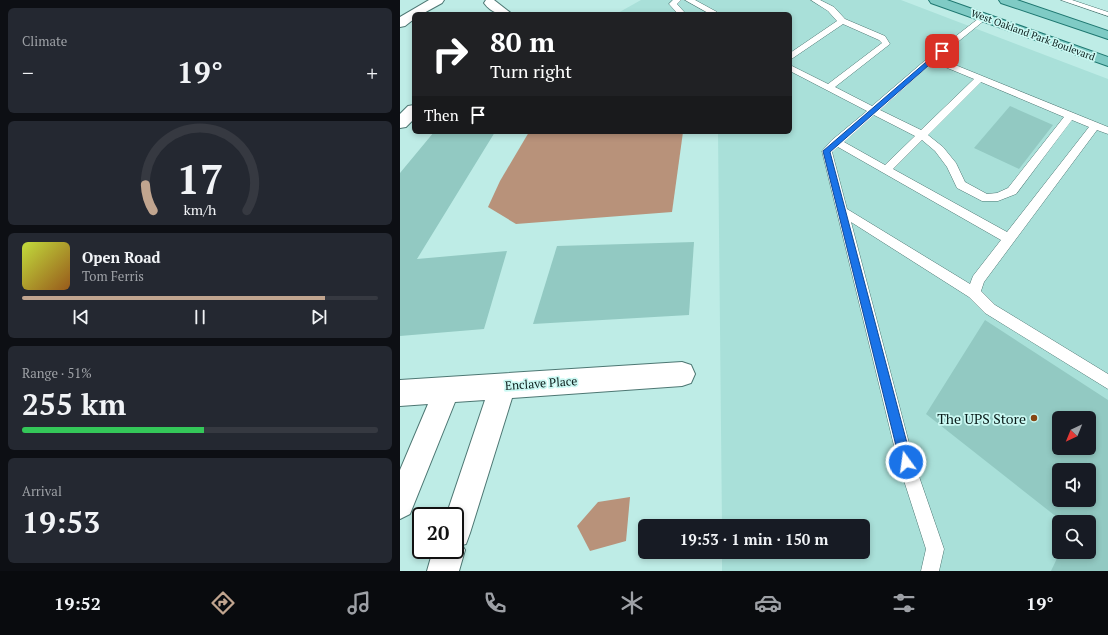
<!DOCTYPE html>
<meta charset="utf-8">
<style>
:root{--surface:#171b24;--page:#242831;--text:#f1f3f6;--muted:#9ea1a6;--line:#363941;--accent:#c1a58f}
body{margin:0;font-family:"PT Serif",serif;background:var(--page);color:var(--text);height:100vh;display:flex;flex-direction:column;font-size:15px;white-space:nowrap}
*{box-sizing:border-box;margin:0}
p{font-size:13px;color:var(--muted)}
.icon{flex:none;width:22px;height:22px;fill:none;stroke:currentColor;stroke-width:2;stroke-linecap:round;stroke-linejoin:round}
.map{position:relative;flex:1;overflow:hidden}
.sheet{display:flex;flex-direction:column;gap:8px;padding:8px;background:#0d0f14;width:400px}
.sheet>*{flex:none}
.banner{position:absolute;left:12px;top:12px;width:380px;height:122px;border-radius:6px;box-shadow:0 2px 6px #0003;background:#202124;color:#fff;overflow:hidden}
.needle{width:26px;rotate:223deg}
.fabs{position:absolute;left:652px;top:411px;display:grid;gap:8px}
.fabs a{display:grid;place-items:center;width:44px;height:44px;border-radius:6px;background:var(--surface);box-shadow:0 2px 6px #0003;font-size:20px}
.speed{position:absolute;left:12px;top:507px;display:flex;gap:8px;font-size:20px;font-weight:700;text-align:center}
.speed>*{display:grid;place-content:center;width:52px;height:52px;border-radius:50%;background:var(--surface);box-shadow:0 2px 6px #0003;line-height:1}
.speed .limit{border:2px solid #111;border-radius:6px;background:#fff;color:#111}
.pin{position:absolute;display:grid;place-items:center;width:34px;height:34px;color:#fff;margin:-17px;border-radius:8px;box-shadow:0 2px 6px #0006}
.me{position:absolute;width:44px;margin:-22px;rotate:346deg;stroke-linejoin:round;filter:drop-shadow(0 0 3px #0008)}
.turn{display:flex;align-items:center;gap:14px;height:84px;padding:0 12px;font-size:18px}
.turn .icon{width:52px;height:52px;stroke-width:2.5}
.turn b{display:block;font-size:28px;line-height:34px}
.then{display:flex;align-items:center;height:38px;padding:0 12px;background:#0003;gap:8px;font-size:15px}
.big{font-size:30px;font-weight:800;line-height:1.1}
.sheet .tile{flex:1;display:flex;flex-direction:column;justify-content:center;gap:6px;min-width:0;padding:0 14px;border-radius:6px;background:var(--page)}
.sheet .dial{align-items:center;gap:0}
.dial svg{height:104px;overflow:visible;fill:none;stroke:var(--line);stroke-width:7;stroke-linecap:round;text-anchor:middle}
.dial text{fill:var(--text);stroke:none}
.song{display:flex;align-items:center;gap:12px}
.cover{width:48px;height:48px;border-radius:6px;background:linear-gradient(135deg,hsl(70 70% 55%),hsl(30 70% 35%))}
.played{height:4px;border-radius:2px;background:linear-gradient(90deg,var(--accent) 85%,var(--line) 85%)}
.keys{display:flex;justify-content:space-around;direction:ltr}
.heat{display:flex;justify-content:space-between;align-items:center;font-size:22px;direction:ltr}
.charge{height:6px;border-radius:3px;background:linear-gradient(90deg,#34c759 51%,var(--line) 0)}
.trip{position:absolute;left:238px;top:519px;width:232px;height:40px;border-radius:6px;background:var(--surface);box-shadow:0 2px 6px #0003;font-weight:800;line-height:40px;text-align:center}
.tabs{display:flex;height:64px;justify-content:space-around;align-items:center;background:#090b0e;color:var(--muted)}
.tabs .icon{width:28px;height:28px}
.tabs .on{color:var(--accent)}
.tabs b{font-size:18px;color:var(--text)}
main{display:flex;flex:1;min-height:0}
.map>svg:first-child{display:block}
.built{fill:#a9e0d9;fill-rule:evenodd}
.water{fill:#b8927a}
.building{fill:#92c9c2;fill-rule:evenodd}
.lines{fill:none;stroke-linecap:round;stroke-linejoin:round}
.lane-casing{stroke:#4d7773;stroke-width:1}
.street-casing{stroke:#4d7773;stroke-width:2}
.secondary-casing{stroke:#4d7773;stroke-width:2}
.primary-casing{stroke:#1e7770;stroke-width:2}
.lane{fill:#fff;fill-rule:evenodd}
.street{fill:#fff;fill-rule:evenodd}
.secondary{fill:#fff;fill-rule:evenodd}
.primary{fill:#7fcbc5;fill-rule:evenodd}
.route{fill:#1a73e8;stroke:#114b97}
.poi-dot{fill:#864511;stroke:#cbf9f3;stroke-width:1.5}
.labels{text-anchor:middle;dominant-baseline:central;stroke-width:3.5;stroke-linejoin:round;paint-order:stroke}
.far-street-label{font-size:10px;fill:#0b1d1b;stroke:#cbf9f3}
.street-label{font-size:12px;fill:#0b1d1b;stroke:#cbf9f3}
.near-poi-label{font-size:14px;fill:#0b1d1b;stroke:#cbf9f3;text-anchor:end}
</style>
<main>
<section class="sheet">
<div class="tile"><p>Climate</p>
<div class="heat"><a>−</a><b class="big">19°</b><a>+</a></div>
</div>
<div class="tile dial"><svg viewBox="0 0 100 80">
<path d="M14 69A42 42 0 1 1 86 69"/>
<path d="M14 69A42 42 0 0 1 8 49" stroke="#c1a58f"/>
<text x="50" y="56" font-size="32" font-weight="700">17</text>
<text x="50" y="72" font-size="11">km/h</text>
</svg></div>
<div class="tile">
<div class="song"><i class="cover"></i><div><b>Open Road</b><p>Tom Ferris</p></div></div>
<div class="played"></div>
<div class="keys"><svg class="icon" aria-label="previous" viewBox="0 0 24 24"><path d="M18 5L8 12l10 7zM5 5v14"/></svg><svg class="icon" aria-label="pause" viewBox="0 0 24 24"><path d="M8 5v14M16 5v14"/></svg><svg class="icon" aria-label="next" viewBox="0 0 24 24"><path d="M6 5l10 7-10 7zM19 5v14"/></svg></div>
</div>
<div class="tile"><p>Range · 51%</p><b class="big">255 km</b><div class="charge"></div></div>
<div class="tile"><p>Arrival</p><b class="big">19:53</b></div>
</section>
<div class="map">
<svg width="708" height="571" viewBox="0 0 708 571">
<rect width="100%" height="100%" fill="#beece6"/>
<path class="built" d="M 241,0 L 501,0 L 708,79 L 708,571 L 322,571 L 322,552 L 463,552 L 463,526 L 322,526 L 318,132 L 390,132 L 390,14 L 216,14 ZM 659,418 L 689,418 L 689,448 L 659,448 ZM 659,470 L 689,470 L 689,500 L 659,500 ZM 659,522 L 689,522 L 689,552 L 659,552 Z"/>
<g class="water">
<path d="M 129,132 L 283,132 L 272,212 L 116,224 L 88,207 L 100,181 Z"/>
<path d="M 230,497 L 226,541 L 190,551 L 177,526 L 198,502 Z"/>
</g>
<g class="building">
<path d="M 610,106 L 653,125 L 619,169 L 574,148 Z"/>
<path d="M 34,132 L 95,132 L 17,259 L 107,251 L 84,329 L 0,336 L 0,173 Z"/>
<path d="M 294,242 L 289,315 L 133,324 L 157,246 Z"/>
<path d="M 585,320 L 708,400 L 708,571 L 651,571 L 660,552 L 689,552 L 689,522 L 663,522 L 526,414 ZM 659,418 L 689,418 L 689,448 L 659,448 ZM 659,470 L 689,470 L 689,500 L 659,500 Z"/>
</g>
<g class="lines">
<g class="lane-casing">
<g id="lane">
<path d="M 273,0 L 281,0 L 277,4 L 286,14 L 278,14 L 269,4 Z"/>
<path d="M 285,0 L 295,0 L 317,12 L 314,14 L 310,14 Z"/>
<path d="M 411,0 L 420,0 L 434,7 L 445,19 L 485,36 L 490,44 L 435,87 L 472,106 L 529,57 L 583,15 L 586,15 L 586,19 L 538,58 L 708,127 L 708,134 L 697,130 L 584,282 L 581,291 L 595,305 L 708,374 L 708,389 L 585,313 L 569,297 L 451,222 L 514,462 L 544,549 L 539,571 L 521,571 L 526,549 L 498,462 L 422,151 L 432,140 L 467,111 L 390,71 L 390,65 L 428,84 L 482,43 L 479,40 L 443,24 L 390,60 L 390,53 L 437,21 L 428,11 ZM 533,62 L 574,79 L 521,130 L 480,110 ZM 581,82 L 664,117 L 608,188 L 597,193 L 587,194 L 565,182 L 556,163 L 543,147 L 528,135 ZM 474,115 L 515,136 L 485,165 L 444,142 ZM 672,120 L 689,127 L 607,232 L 493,169 L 522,140 L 535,151 L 547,167 L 557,188 L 582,201 L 598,201 L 616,194 ZM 438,147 L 601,240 L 573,276 L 570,284 L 447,209 L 432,152 Z"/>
<path d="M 661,0 L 672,0 L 708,12 L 708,16 Z"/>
</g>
</g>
<g class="street-casing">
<g id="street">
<path d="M 86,0 L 94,0 L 112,14 C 100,14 92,14 84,3 Z"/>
<path d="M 14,105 L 14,119 L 6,127 L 0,128 L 0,114 L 8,106 Z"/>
<path d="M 282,362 L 291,365 L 295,374 L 291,383 L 282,386 L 112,398 L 70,533 L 66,544 L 62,545 L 65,550 L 59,571 L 27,571 L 33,550 L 55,550 L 55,516 L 46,516 L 85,400 L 55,402 L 10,514 L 0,519 L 0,470 L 28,404 L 0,406 L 0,380 Z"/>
</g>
</g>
<g class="secondary-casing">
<path id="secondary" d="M 29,0 L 44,0 L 42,3 L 22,14 L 14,14 L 14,19 L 5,26 L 0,27 L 0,17 Z"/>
</g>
<g class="primary-casing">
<g id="primary">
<path d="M 529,0 L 547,0 L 708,57 L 708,66 L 531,3 Z"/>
<path d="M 599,0 L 617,0 L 708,31 L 708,39 L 601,3 Z"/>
</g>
</g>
<use href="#lane" class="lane"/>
<use href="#street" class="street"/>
<use href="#secondary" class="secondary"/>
<use href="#primary" class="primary"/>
</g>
<path class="route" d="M 540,50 L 545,51 L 430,152 L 512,462 L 510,466 L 506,468 L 502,466 L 500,462 L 423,151 Z"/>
<circle class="poi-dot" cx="634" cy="418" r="4"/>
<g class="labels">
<g class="far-street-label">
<text transform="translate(633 35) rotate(20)">West Oakland Park Boulevard</text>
</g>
<g class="street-label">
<text transform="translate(141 383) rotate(-4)">Enclave Place</text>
</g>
<g class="near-poi-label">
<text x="626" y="418">The UPS Store</text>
</g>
</g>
</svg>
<div class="fabs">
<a><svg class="needle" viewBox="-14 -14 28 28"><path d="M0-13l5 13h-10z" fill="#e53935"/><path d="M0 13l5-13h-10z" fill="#9ea1a6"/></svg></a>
<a><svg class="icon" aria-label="sound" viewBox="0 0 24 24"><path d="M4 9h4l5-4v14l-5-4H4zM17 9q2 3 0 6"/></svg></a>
<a><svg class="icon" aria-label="search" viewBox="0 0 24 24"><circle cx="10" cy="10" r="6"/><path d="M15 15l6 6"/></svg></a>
</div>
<div class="speed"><div class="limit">20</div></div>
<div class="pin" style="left:542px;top:51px;background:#d93025"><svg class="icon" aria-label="arrive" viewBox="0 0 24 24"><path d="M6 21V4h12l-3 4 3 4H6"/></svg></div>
<svg class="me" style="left:506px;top:462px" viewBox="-20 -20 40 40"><circle r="17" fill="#1a73e8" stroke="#fff" stroke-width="3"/><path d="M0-11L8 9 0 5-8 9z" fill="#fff"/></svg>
<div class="trip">19:53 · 1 min · 150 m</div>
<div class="banner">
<div class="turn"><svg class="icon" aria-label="right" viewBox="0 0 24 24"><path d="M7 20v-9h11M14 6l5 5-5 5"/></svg><div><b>80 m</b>Turn right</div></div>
<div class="then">Then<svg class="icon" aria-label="arrive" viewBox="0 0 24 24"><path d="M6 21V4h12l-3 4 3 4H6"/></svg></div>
</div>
</div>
</main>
<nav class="tabs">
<b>19:52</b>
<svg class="icon on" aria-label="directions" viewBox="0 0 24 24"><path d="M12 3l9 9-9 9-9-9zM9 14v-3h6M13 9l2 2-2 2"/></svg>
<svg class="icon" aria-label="music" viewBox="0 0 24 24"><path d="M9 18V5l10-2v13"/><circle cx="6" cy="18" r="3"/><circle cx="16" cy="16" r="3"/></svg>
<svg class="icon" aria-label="phone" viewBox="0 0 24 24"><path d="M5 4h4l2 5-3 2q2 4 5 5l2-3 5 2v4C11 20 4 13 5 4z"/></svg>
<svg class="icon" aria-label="climate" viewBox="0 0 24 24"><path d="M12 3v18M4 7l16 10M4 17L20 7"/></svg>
<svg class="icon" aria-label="car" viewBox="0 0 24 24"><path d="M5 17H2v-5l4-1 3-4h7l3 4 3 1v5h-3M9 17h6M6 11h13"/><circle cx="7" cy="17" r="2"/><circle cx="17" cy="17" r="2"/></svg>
<svg class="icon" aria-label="filters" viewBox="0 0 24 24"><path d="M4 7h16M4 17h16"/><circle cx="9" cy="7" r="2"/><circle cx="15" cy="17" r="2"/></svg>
<b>19°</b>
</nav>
